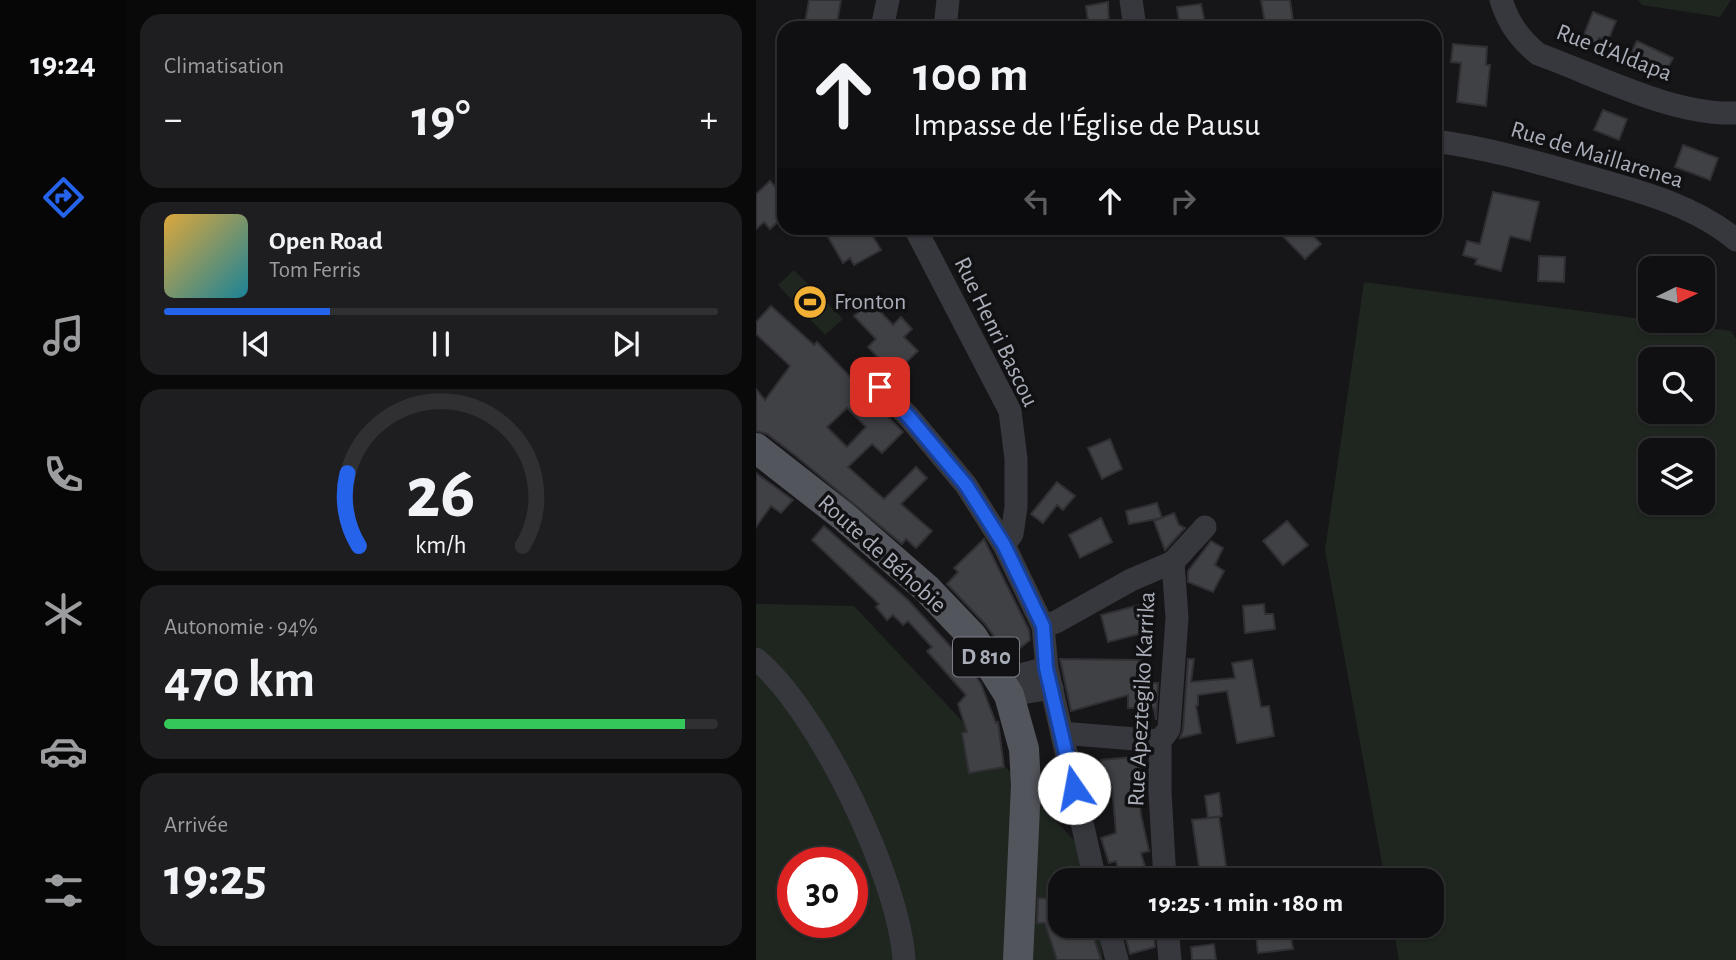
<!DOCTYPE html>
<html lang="fr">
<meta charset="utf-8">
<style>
:root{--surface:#101012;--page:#1e1e20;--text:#f1f3f6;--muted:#9c9d9f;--line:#303032;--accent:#2563eb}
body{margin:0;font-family:"Alegreya Sans",sans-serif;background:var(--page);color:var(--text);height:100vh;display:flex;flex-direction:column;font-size:26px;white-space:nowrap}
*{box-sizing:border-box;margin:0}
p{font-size:23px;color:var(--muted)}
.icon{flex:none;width:38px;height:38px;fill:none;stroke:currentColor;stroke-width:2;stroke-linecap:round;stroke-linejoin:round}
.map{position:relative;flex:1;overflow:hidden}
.panel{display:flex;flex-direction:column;gap:14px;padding:14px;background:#09090a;width:630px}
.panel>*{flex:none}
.guide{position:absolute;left:21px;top:21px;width:665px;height:214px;border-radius:21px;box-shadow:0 2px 5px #0004,0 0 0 2px var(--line);background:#101012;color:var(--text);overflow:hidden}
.needle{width:46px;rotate:85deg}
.tools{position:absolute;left:882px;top:256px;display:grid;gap:14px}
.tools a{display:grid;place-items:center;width:77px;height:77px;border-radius:14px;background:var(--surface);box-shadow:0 2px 5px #0004,0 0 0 2px var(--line);font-size:35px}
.speed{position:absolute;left:21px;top:847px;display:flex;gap:14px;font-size:35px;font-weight:700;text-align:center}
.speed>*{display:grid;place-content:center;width:91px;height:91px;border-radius:50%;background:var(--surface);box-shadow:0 2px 5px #0004,0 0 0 2px var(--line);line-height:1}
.speed .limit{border:10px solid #d22;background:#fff;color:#111}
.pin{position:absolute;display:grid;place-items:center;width:60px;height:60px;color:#fff;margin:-30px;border-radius:14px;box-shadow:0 4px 10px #0006}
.me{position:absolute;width:77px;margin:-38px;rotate:348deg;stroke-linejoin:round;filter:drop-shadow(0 0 5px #0008)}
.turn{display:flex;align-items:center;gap:24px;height:147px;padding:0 21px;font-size:32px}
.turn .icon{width:91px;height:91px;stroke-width:2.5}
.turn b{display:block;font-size:49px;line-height:60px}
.lanes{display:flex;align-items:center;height:66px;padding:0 21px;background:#0003;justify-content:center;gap:35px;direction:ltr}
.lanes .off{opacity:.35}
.big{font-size:52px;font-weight:700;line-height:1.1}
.panel .tile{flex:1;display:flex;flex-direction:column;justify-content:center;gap:10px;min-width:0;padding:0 24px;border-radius:21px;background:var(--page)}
.panel .dial{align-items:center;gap:0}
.dial svg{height:182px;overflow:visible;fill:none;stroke:var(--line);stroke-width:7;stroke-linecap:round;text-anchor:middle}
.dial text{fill:var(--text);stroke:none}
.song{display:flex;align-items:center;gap:21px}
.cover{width:84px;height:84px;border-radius:10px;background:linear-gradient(135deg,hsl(40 70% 55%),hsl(190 70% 35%))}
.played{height:7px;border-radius:4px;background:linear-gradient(90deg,var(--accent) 30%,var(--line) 30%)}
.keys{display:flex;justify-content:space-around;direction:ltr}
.heat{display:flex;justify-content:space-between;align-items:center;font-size:38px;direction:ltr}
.charge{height:10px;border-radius:5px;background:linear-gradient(90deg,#34c759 94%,var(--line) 0)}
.trip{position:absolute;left:292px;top:868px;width:396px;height:70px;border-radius:21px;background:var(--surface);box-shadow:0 2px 5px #0004,0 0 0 2px var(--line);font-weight:700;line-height:70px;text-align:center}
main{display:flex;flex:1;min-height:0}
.tabs{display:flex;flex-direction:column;width:126px;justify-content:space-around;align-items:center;background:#060607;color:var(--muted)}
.tabs .icon{width:49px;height:49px}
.tabs .on{color:var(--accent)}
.tabs b{font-size:32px;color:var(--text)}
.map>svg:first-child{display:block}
.green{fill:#1e261f;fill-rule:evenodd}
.building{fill:#404145;stroke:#303034;stroke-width:2;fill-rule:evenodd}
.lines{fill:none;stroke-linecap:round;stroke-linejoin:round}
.minor{stroke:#37383d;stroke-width:23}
.major{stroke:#53555c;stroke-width:30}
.route-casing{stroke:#184099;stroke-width:18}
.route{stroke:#2563eb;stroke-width:12}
.labels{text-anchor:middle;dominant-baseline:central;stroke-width:7;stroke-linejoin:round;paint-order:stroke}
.shield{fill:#111113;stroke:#7b7e86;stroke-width:2}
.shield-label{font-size:23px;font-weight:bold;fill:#a8adb8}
.street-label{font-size:24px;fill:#a8adb8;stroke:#111113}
.poi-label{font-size:24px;fill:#a8adb8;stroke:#111113;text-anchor:start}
</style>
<main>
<nav class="tabs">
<b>19:24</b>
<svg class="icon on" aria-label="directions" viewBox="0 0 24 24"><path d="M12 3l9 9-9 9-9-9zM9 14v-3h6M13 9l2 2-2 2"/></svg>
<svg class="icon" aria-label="music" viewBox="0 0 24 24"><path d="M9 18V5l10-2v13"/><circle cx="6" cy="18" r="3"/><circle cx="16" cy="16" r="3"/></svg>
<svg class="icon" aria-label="phone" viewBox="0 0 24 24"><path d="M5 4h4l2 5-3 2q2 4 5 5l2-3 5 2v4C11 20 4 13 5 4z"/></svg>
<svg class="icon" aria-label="climate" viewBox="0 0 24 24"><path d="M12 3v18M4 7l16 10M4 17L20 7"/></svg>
<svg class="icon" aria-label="car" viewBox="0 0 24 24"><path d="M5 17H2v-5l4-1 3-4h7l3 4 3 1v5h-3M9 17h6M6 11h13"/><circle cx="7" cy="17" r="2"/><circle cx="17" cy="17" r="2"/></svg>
<svg class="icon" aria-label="filters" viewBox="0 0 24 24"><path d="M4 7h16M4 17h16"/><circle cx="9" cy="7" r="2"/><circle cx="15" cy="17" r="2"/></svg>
</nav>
<section class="panel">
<div class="tile"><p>Climatisation</p>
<div class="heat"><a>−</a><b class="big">19°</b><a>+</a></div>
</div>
<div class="tile">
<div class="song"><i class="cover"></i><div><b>Open Road</b><p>Tom Ferris</p></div></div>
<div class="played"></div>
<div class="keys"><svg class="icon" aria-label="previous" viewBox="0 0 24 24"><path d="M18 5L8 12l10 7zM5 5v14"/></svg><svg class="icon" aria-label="pause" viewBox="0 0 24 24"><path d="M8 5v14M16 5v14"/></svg><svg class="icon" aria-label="next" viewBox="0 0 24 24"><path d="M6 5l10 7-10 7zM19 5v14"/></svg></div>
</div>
<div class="tile dial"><svg viewBox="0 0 100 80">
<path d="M14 69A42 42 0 1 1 86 69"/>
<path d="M14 69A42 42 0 0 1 9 37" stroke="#2563eb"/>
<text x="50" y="56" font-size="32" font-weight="700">26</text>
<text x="50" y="72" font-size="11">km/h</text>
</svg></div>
<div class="tile"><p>Autonomie · 94%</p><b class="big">470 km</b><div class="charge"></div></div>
<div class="tile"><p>Arrivée</p><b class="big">19:25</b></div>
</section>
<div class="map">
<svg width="980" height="960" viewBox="0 0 980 960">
<rect width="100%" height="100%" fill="#161618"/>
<g class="green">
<path d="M 882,0 L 975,0 L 964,17 L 886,5 Z"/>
<path d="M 38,270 L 87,319 L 69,335 L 22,285 Z"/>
<path d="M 608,282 L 975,331 L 980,339 L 980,960 L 643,960 L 637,926 L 676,926 L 676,880 L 629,880 L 569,550 ZM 894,359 L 947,359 L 947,411 L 894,411 ZM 894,450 L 947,450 L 947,502 L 894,502 Z"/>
<path d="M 0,604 L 98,606 L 332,855 L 336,880 L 304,880 L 304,926 L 342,926 L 347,960 L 0,960 ZM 37,863 L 96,863 L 96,922 L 37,922 Z"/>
</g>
<g class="building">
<path d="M 53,0 L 85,0 L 80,28 L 48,28 Z"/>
<path d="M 505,0 L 534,0 L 538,28 L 510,28 Z"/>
<path d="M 352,2 L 353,28 L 333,28 L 330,6 Z"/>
<path d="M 445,4 L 450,28 L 424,28 L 421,7 Z"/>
<path d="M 837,12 L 860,21 L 852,41 L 843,38 L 840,46 L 826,40 Z"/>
<path d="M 881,41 L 917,58 L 906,79 L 871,61 Z"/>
<path d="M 697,44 L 731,47 L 730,65 L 734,65 L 730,106 L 701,102 L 705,63 L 695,62 Z"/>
<path d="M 847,110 L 871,119 L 863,140 L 838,130 Z"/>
<path d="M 927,145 L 962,158 L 954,180 L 919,167 Z"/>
<path d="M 14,181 L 28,196 L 28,216 L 14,229 L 8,222 L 0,229 L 0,194 Z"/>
<path d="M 737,192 L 783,202 L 774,241 L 754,236 L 745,271 L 719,264 L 721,259 L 707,255 L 711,241 L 724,244 Z"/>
<path d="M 67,228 L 112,228 L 125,250 L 98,265 L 94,258 L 87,263 Z"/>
<path d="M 519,228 L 550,228 L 565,244 L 549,259 Z"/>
<path d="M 783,256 L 809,257 L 808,282 L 782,281 Z"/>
<path d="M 114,301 L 137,325 L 145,317 L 156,329 L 148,337 L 162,351 L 138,374 L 112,347 L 120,339 L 98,316 Z"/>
<path d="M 15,306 L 58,345 L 61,342 L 147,432 L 126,453 L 116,444 L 92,467 L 128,499 L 160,467 L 171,478 L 145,504 L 176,531 L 160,548 L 150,539 L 146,544 L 41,457 L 11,434 L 0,431 L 0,389 L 9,400 L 34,366 L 0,334 L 0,322 ZM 91,408 L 110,427 L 91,447 L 71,427 Z"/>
<path d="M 354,439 L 366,469 L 346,479 L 332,448 Z"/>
<path d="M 0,473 L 37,500 L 25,513 L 15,506 L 0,527 Z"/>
<path d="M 301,482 L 319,496 L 307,510 L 301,505 L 287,523 L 275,514 Z"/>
<path d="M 401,503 L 406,518 L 373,524 L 370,511 Z"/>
<path d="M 418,513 L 423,525 L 429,528 L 409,550 L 398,521 Z"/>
<path d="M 345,518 L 356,542 L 324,558 L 313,535 Z"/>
<path d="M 531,521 L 552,545 L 527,565 L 507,541 Z"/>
<path d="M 68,526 L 153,601 L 216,670 L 225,684 L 240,723 L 242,722 L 248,767 L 213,773 L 206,733 L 211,732 L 202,704 L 210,695 L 171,651 L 176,647 L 152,621 L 147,625 L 137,615 L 131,620 L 120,607 L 123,604 L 56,540 Z"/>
<path d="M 228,539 L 273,630 L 274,640 L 253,657 L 229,624 L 191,584 L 202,572 L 198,568 Z"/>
<path d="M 455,541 L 467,548 L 459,565 L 468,571 L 457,592 L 432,582 L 432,571 Z"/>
<path d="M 387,604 L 389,613 L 398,611 L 399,630 L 352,642 L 345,615 Z"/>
<path d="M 508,604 L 509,614 L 517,614 L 519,629 L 489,633 L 487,606 Z"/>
<path d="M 304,659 L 385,660 L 385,683 L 402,683 L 400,720 L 398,708 L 372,708 L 372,695 L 315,711 Z"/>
<path d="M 432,659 L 438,659 L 435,682 L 479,678 L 476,663 L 496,660 L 505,707 L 513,706 L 518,736 L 481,743 L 471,691 L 442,695 L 442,705 L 440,706 L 445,733 L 424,738 L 427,730 Z"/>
<path d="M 386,756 L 389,782 L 382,782 L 385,815 L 393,851 L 385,853 L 393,880 L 365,880 L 360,861 L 353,863 L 345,838 L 360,833 L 356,786 L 348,787 L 345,760 Z"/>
<path d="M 463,793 L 466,816 L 452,818 L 449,796 Z"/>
<path d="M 463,817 L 472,880 L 445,880 L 436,820 Z"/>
<path d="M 282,898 L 304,899 L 304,926 L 334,926 L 345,960 L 301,960 L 289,923 L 281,923 Z"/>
<path d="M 376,926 L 397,926 L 399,947 L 374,954 L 367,928 Z"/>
<path d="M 499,926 L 533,926 L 537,949 L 502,953 Z"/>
<path d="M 458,944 L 460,960 L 436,960 L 435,947 Z"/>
</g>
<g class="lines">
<g class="minor">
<path d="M 375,0 L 379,28"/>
<path d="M 745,0 C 753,24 763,38 782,54 C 843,76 915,115 980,113"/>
<path d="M 126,28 L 132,0"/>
<path d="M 189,28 L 192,0"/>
<path d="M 679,141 C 730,148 777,161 826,175 C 879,190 937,204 980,240"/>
<path d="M 159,228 L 254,411 L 260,459 L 260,507 L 256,534 L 248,545"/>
<path d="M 123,387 L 153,417 L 210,485 L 248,545 L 287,626 L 291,668 L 339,880"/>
<path d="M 287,626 L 300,622 L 375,580 L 417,562 L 449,527"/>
<path d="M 0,659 C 63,711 143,879 148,960"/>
<path d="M 245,680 L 291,668"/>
<path d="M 253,695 L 296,688"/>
<path d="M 306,735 L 317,734 L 404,741"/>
<path d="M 409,880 L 404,792 L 404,741 L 413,729 L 421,618 L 417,562"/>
<path d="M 352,926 L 361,960"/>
<path d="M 411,926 L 414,960"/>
</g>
<path class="major" d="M 0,448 L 87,516 L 171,589 L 216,636 L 253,695 L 268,749 L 270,785 L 262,960"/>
</g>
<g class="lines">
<g class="route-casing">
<path id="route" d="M 124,387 L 153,417 L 210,485 L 248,545 L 287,626 L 290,668 L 318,788"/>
</g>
<use href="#route" class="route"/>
</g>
<defs>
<g id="stadium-disc" transform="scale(1.75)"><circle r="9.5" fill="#f2b134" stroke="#111113"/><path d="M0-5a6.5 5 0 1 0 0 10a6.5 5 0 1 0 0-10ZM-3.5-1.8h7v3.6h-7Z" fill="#111"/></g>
</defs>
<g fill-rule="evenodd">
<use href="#stadium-disc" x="54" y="302"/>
</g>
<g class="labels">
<rect class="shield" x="197" y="637.5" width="66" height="39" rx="5"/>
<g class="shield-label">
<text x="230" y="657">D 810</text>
</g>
<g class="street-label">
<text transform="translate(858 53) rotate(21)">Rue d'Aldapa</text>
<text transform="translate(841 155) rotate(17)">Rue de Maillarenea</text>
<text transform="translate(240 332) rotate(64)">Rue Henri Bascou</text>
<text transform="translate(126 554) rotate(42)">Route de Béhobie</text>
<text transform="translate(386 699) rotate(-87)">Rue Apeztegiko Karrika</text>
</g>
<g class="poi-label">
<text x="78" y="302">Fronton</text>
</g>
</g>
</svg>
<div class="tools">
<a><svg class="needle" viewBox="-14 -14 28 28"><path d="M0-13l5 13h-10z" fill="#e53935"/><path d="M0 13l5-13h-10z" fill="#9c9d9f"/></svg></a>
<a><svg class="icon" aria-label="search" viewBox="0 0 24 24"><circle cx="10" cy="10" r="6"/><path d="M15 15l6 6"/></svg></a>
<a><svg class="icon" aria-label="layers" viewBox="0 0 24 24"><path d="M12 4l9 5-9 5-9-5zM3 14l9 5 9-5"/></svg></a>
</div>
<div class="speed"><div class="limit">30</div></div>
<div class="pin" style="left:124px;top:387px;background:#d93025"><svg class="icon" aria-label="arrive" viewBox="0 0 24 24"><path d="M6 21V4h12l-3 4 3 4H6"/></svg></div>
<svg class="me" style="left:318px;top:788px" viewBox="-20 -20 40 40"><circle r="19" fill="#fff"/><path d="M0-13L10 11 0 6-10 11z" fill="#2563eb"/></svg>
<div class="trip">19:25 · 1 min · 180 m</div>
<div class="guide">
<div class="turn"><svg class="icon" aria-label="ahead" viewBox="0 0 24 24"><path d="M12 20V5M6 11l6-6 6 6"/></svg><div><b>100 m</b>Impasse de l'Église de Pausu</div></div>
<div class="lanes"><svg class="icon off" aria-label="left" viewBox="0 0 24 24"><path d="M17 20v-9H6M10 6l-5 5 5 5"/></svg><svg class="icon" aria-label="ahead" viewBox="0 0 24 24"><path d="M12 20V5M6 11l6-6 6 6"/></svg><svg class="icon off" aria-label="right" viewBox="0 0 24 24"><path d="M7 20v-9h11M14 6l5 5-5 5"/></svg></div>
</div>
</div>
</main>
